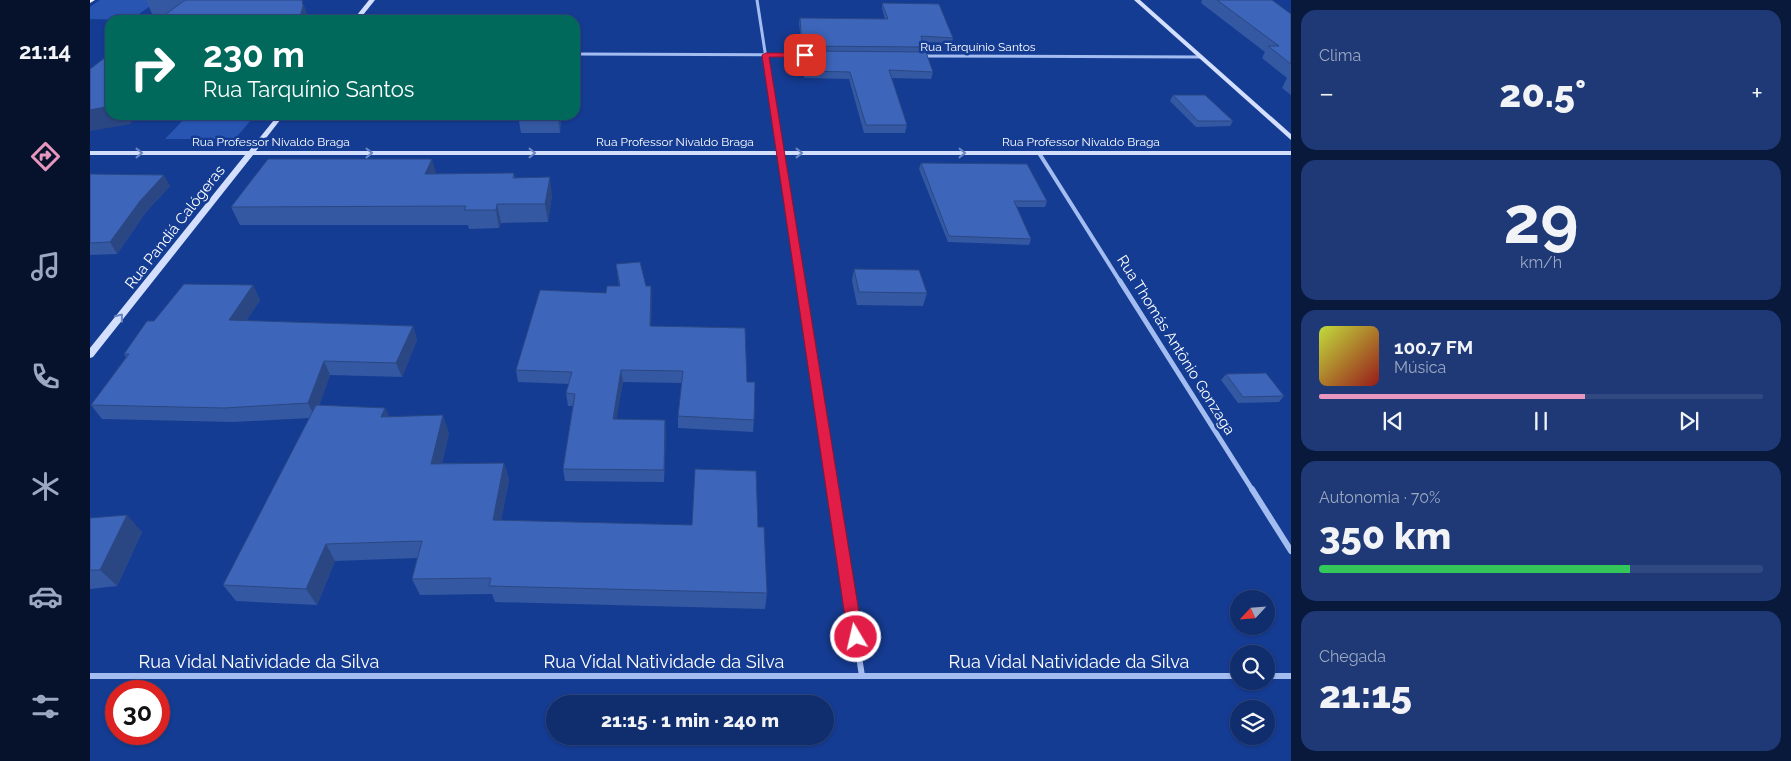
<!DOCTYPE html>
<html lang="pt">
<meta charset="utf-8">
<style>
:root{--surface:#102d6e;--page:#1e3976;--text:#f1f3f6;--muted:#9ca8c2;--line:#304981;--accent:#e797bd}
body{margin:0;font-family:Raleway,sans-serif;background:var(--page);color:var(--text);height:100vh;display:flex;flex-direction:column;font-size:19px;white-space:nowrap}
*{box-sizing:border-box;margin:0}
p{font-size:16px;color:var(--muted)}
.icon{flex:none;width:28px;height:28px;fill:none;stroke:currentColor;stroke-width:2;stroke-linecap:round;stroke-linejoin:round}
.map{position:relative;flex:1;overflow:hidden}
.sheet{display:flex;flex-direction:column;gap:10px;padding:10px;background:#09193c;width:500px}
.sheet>*{flex:none}
.hud{position:absolute;left:15px;top:15px;width:475px;height:105px;border-radius:15px;box-shadow:0 1px 4px #0004,0 0 0 1px var(--line);background:#00695c;color:#fff;overflow:hidden}
.needle{width:32px;rotate:244deg}
.fabs{position:absolute;left:1140px;top:590px;display:grid;gap:10px}
.fabs a{display:grid;place-items:center;width:45px;height:45px;border-radius:50%;background:var(--surface);box-shadow:0 1px 4px #0004,0 0 0 1px var(--line);font-size:25px}
.speed{position:absolute;left:15px;top:680px;display:flex;gap:10px;font-size:25px;font-weight:700;text-align:center}
.speed>*{display:grid;place-content:center;width:65px;height:65px;border-radius:50%;background:var(--surface);box-shadow:0 1px 4px #0004,0 0 0 1px var(--line);line-height:1}
.speed .limit{border:8px solid #d22;background:#fff;color:#111}
.pin{position:absolute;display:grid;place-items:center;width:42px;height:42px;color:#fff;margin:-21px;border-radius:10px;box-shadow:0 2px 8px #0006}
.me{position:absolute;width:55px;margin:-28px;rotate:351deg;stroke-linejoin:round;filter:drop-shadow(0 0 4px #0008)}
.turn{display:flex;align-items:center;gap:18px;height:105px;padding:0 15px;font-size:22px}
.turn .icon{width:65px;height:65px;stroke-width:2.5}
.turn b{display:block;font-size:35px;line-height:42px}
.big{font-size:38px;font-weight:800;line-height:1.1}
.sheet .widget{flex:1;display:flex;flex-direction:column;justify-content:center;gap:8px;min-width:0;padding:0 18px;border-radius:15px;background:var(--page)}
.sheet .dial{align-items:center;gap:0}
.dial b{font-size:65px;line-height:1}
.song{display:flex;align-items:center;gap:15px}
.cover{width:60px;height:60px;border-radius:8px;background:linear-gradient(135deg,hsl(70 70% 55%),hsl(0 70% 35%))}
.played{height:5px;border-radius:2px;background:linear-gradient(90deg,var(--accent) 60%,var(--line) 60%)}
.keys{display:flex;justify-content:space-around;direction:ltr}
.heat{display:flex;justify-content:space-between;align-items:center;font-size:28px;direction:ltr}
.charge{height:8px;border-radius:4px;background:linear-gradient(90deg,#34c759 70%,var(--line) 0)}
.trip{position:absolute;left:456px;top:695px;width:288px;height:50px;border-radius:25px;background:var(--surface);box-shadow:0 1px 4px #0004,0 0 0 1px var(--line);font-weight:800;line-height:50px;text-align:center}
main{display:flex;flex:1;min-height:0}
.dock{display:flex;flex-direction:column;width:90px;justify-content:space-around;align-items:center;background:#06122c;color:var(--muted)}
.dock .icon{width:35px;height:35px}
.dock .selected{color:var(--accent)}
.dock b{font-size:22px;color:var(--text)}
.map>svg:first-child{display:block}
.green{fill:#2855b2}
.lines{fill:none;stroke-linecap:round;stroke-linejoin:round}
.street-far3{stroke:#a4bdf1;stroke-width:3}
.street-far2{stroke:#a4bdf1;stroke-width:4}
.street-far1{stroke:#a4bdf1;stroke-width:5}
.street{stroke:#a4bdf1;stroke-width:6}
.secondary{fill:#d3dffc;fill-rule:evenodd}
.primary{fill:#eff3ff;fill-rule:evenodd}
.wall{fill:#3458a1}
.shaded-wall{fill:#2b4783}
.building{fill:#3d66bb;stroke:#2b4783}
.oneway{stroke:#6a85c2}
.route{fill:#e11d48;stroke:#92132f}
.labels{text-anchor:middle;dominant-baseline:central;stroke-width:5;stroke-linejoin:round;paint-order:stroke}
.far-street-label{font-size:12px;fill:#fff;stroke:#153c93}
.street-label{font-size:15px;fill:#fff;stroke:#153c93}
.near-street-label{font-size:18px;fill:#fff;stroke:#153c93}
</style>
<main>
<nav class="dock">
<b>21:14</b>
<svg class="icon selected" aria-label="directions" viewBox="0 0 24 24"><path d="M12 3l9 9-9 9-9-9zM9 14v-3h6M13 9l2 2-2 2"/></svg>
<svg class="icon" aria-label="music" viewBox="0 0 24 24"><path d="M9 18V5l10-2v13"/><circle cx="6" cy="18" r="3"/><circle cx="16" cy="16" r="3"/></svg>
<svg class="icon" aria-label="phone" viewBox="0 0 24 24"><path d="M5 4h4l2 5-3 2q2 4 5 5l2-3 5 2v4C11 20 4 13 5 4z"/></svg>
<svg class="icon" aria-label="climate" viewBox="0 0 24 24"><path d="M12 3v18M4 7l16 10M4 17L20 7"/></svg>
<svg class="icon" aria-label="car" viewBox="0 0 24 24"><path d="M5 17H2v-5l4-1 3-4h7l3 4 3 1v5h-3M9 17h6M6 11h13"/><circle cx="7" cy="17" r="2"/><circle cx="17" cy="17" r="2"/></svg>
<svg class="icon" aria-label="filters" viewBox="0 0 24 24"><path d="M4 7h16M4 17h16"/><circle cx="9" cy="7" r="2"/><circle cx="15" cy="17" r="2"/></svg>
</nav>
<div class="map">
<svg width="1201" height="761" viewBox="0 0 1201 761">
<rect width="100%" height="100%" fill="#153c93"/>
<g class="green">
<path d="M 10,0 L 68,0 L 41,20 L 0,19 L 0,7 Z"/>
<path d="M 98,115 L 165,115 L 145,139 L 75,139 Z"/>
</g>
<g class="lines">
<g class="street-far3">
<path d="M 667,0 L 686,123"/>
<path d="M 485,54 L 719,55"/>
<path d="M 833,56 L 1111,57"/>
</g>
<g class="street-far2">
<path d="M 686,122 L 711,283"/>
<path d="M 949,153 L 1031,283"/>
</g>
<g class="street-far1">
<path d="M 711,281 L 743,491"/>
<path d="M 1030,281 L 1163,491"/>
</g>
<g class="street">
<path d="M 743,489 L 772,676"/>
<path d="M 1162,489 L 1201,551"/>
<path d="M 0,676 L 1149,676"/>
<path d="M 1176,676 L 1201,676"/>
</g>
<g class="secondary">
<path d="M 279,0 L 285,0 L 269,20 L 263,20 Z"/>
<path d="M 1044,0 L 1050,0 L 1201,134 L 1201,140 Z"/>
<path d="M 188,115 L 194,115 L 166,151 L 1201,151 L 1201,155 L 163,155 L 3,357 L 0,358 L 0,348 L 155,155 L 0,155 L 0,151 L 159,151 Z"/>
</g>
<path class="primary" d="M 0,0 L 5,0 L 0,3 Z"/>
</g>
<g class="wall">
<path d="M 56,0 L 212,0 L 218,20 L 68,20 L 74,16 L 63,16 Z"/>
<path d="M 1112,0 L 1182,0 L 1201,14 L 1201,95 L 1192,88 L 1197,78 L 1172,58 L 1175,52 L 1111,3 Z"/>
<path d="M 792,3 L 863,38 L 862,43 L 832,42 L 834,47 L 833,52 L 843,72 L 841,79 L 801,78 L 817,125 L 815,133 L 774,133 L 759,79 L 714,78 L 712,59 L 713,52 L 712,52 L 709,23 L 710,18 L 795,19 L 792,8 Z"/>
<path d="M 1083,95 L 1143,121 L 1140,126 L 1106,127 L 1080,101 Z"/>
<path d="M 428,115 L 471,115 L 470,133 L 431,133 Z"/>
<path d="M 831,163 L 957,201 L 955,207 L 927,207 L 941,239 L 939,245 L 858,242 L 829,169 Z"/>
<path d="M 0,173 L 1,174 L 80,186 L 56,212 L 27,254 L 0,255 Z"/>
<path d="M 424,173 L 425,178 L 462,195 L 458,222 L 411,223 L 409,228 L 379,229 L 378,225 L 150,225 L 141,207 L 346,174 Z"/>
<path d="M 526,264 L 556,286 L 561,286 L 561,326 L 657,382 L 664,420 L 663,432 L 588,428 L 588,416 L 592,383 L 533,382 L 526,419 L 576,432 L 574,482 L 475,481 L 473,469 L 483,406 L 478,406 L 476,393 L 479,384 L 428,382 L 426,370 L 516,293 L 529,286 Z"/>
<path d="M 764,269 L 837,293 L 833,306 L 767,305 L 762,281 Z"/>
<path d="M 163,285 L 170,300 L 156,321 L 323,326 L 327,340 L 312,377 L 240,375 L 229,405 L 295,408 L 299,417 L 359,433 L 352,463 L 414,463 L 419,480 L 411,520 L 668,527 L 677,593 L 675,609 L 405,602 L 402,594 L 330,595 L 322,579 L 327,558 L 245,561 L 227,605 L 146,601 L 133,585 L 220,418 L 143,422 L 12,419 L 1,405 L 36,357 L 34,354 L 64,321 Z"/>
<path d="M 1136,374 L 1194,396 L 1189,402 L 1148,403 L 1131,380 Z"/>
<path d="M 0,518 L 52,532 L 27,586 L 0,589 Z"/>
</g>
<g class="shaded-wall">
<path d="M 212,0 L 218,16 L 218,20 L 209,20 Z"/>
<path d="M 20,106 L 20,115 L 50,115 L 50,118 L 42,119 L 41,124 L 0,131 L 0,110 Z"/>
<path d="M 468,115 L 471,115 L 470,133 L 468,117 Z"/>
<path d="M 342,159 L 347,177 L 335,174 Z"/>
<path d="M 74,175 L 80,186 L 56,212 L 27,254 L 20,242 L 50,201 Z"/>
<path d="M 460,177 L 462,195 L 458,222 L 455,204 Z"/>
<path d="M 407,204 L 411,223 L 409,228 L 406,210 Z"/>
<path d="M 163,285 L 170,300 L 147,335 L 139,320 Z"/>
<path d="M 561,286 L 562,298 L 561,338 L 560,326 Z"/>
<path d="M 323,326 L 327,340 L 312,377 L 306,363 Z"/>
<path d="M 234,361 L 240,375 L 225,418 L 218,403 Z"/>
<path d="M 531,370 L 533,382 L 524,431 L 523,419 Z"/>
<path d="M 295,408 L 302,425 L 291,417 Z"/>
<path d="M 353,415 L 359,433 L 348,481 L 341,464 Z"/>
<path d="M 575,420 L 576,432 L 574,482 L 574,470 Z"/>
<path d="M 414,463 L 419,480 L 408,537 L 403,520 Z"/>
<path d="M 37,515 L 52,532 L 27,586 L 10,570 Z"/>
<path d="M 236,544 L 245,561 L 227,605 L 216,589 Z"/>
</g>
<g class="building">
<path d="M 95,0 L 212,0 L 213,6 L 209,20 L 68,20 Z"/>
<path d="M 1127,0 L 1182,0 L 1201,14 L 1201,64 L 1178,46 L 1189,46 Z"/>
<path d="M 792,3 L 849,4 L 863,38 L 831,36 L 834,47 L 712,46 L 710,18 L 798,19 Z"/>
<path d="M 713,51 L 836,52 L 843,72 L 799,70 L 817,125 L 776,125 L 760,72 L 715,71 Z"/>
<path d="M 20,54 L 20,106 L 0,110 L 0,69 Z"/>
<path d="M 1083,95 L 1115,95 L 1143,121 L 1108,121 Z"/>
<rect x="428" y="115" width="40" height="2"/>
<path d="M 178,159 L 342,159 L 335,174 L 424,173 L 423,178 L 460,177 L 455,204 L 407,204 L 406,210 L 374,210 L 376,206 L 141,207 Z"/>
<path d="M 831,163 L 937,164 L 957,201 L 924,201 L 941,239 L 859,236 Z"/>
<path d="M 0,174 L 74,175 L 50,201 L 20,242 L 0,243 Z"/>
<path d="M 550,262 L 556,286 L 561,286 L 560,326 L 655,328 L 657,382 L 665,382 L 664,420 L 588,416 L 593,371 L 531,370 L 523,419 L 575,420 L 574,470 L 473,469 L 485,394 L 476,393 L 482,372 L 426,370 L 450,290 L 516,293 L 517,286 L 530,286 L 526,264 Z"/>
<path d="M 764,269 L 829,270 L 837,293 L 769,292 Z"/>
<path d="M 94,284 L 163,285 L 139,320 L 323,326 L 306,363 L 234,361 L 218,403 L 134,408 L 1,405 L 39,354 L 34,354 L 57,321 L 64,321 Z"/>
<path d="M 1176,373 L 1194,396 L 1153,397 L 1136,374 Z"/>
<path d="M 226,405 L 295,408 L 291,417 L 353,415 L 341,464 L 414,463 L 403,520 L 602,525 L 605,469 L 666,471 L 668,527 L 674,527 L 677,593 L 399,586 L 401,578 L 322,579 L 332,541 L 236,544 L 216,589 L 133,585 Z"/>
<path d="M 37,515 L 10,570 L 0,570 L 0,518 Z"/>
</g>
<defs><path id="oneway-chevron" d="M-2-3.5L2.5 0L-2 3.5" fill="none" stroke-width="1.6" stroke-linecap="round" stroke-linejoin="round" transform="scale(1.25)"/></defs>
<g class="oneway">
<use href="#oneway-chevron" transform="translate(49 153)"/>
<use href="#oneway-chevron" transform="translate(279 153)"/>
<use href="#oneway-chevron" transform="translate(442 153)"/>
<use href="#oneway-chevron" transform="translate(709 153)"/>
<use href="#oneway-chevron" transform="translate(872 153)"/>
<use href="#oneway-chevron" transform="translate(30 317) rotate(-52)"/>
</g>
<path class="route" d="M 715,53 L 717,57 L 679,57 L 773,637 L 771,642 L 766,644 L 760,642 L 758,637 L 672,55 L 676,53 Z"/>
<g class="labels">
<g class="far-street-label">
<text x="888" y="47">Rua Tarquínio Santos</text>
<text x="181" y="142">Rua Professor Nivaldo Braga</text>
<text x="585" y="142">Rua Professor Nivaldo Braga</text>
<text x="991" y="142">Rua Professor Nivaldo Braga</text>
</g>
<g class="street-label">
<text transform="translate(85 227) rotate(-52)">Rua Pandiá Calógeras</text>
<text transform="translate(1086 345) rotate(58)">Rua Thomás Antônio Gonzaga</text>
</g>
<g class="near-street-label">
<text x="169" y="661">Rua Vidal Natividade da Silva</text>
<text x="574" y="661">Rua Vidal Natividade da Silva</text>
<text x="979" y="661">Rua Vidal Natividade da Silva</text>
</g>
</g>
</svg>
<div class="fabs">
<a><svg class="needle" viewBox="-14 -14 28 28"><path d="M0-13l5 13h-10z" fill="#e53935"/><path d="M0 13l5-13h-10z" fill="#9ca8c2"/></svg></a>
<a><svg class="icon" aria-label="search" viewBox="0 0 24 24"><circle cx="10" cy="10" r="6"/><path d="M15 15l6 6"/></svg></a>
<a><svg class="icon" aria-label="layers" viewBox="0 0 24 24"><path d="M12 4l9 5-9 5-9-5zM3 14l9 5 9-5"/></svg></a>
</div>
<div class="speed"><div class="limit">30</div></div>
<div class="pin" style="left:715px;top:55px;background:#d93025"><svg class="icon" aria-label="arrive" viewBox="0 0 24 24"><path d="M6 21V4h12l-3 4 3 4H6"/></svg></div>
<svg class="me" style="left:766px;top:637px" viewBox="-20 -20 40 40"><circle r="17" fill="#e11d48" stroke="#fff" stroke-width="3"/><path d="M0-11L8 9 0 5-8 9z" fill="#fff"/></svg>
<div class="trip">21:15 · 1 min · 240 m</div>
<div class="hud">
<div class="turn"><svg class="icon" aria-label="right" viewBox="0 0 24 24"><path d="M7 20v-9h11M14 6l5 5-5 5"/></svg><div><b>230 m</b>Rua Tarquínio Santos</div></div>
</div>
</div>
<section class="sheet">
<div class="widget"><p>Clima</p>
<div class="heat"><a>−</a><b class="big">20.5°</b><a>+</a></div>
</div>
<div class="widget dial"><b>29</b><p>km/h</p></div>
<div class="widget">
<div class="song"><i class="cover"></i><div><b>100.7 FM</b><p>Música</p></div></div>
<div class="played"></div>
<div class="keys"><svg class="icon" aria-label="previous" viewBox="0 0 24 24"><path d="M18 5L8 12l10 7zM5 5v14"/></svg><svg class="icon" aria-label="pause" viewBox="0 0 24 24"><path d="M8 5v14M16 5v14"/></svg><svg class="icon" aria-label="next" viewBox="0 0 24 24"><path d="M6 5l10 7-10 7zM19 5v14"/></svg></div>
</div>
<div class="widget"><p>Autonomia · 70%</p><b class="big">350 km</b><div class="charge"></div></div>
<div class="widget"><p>Chegada</p><b class="big">21:15</b></div>
</section>
</main>
